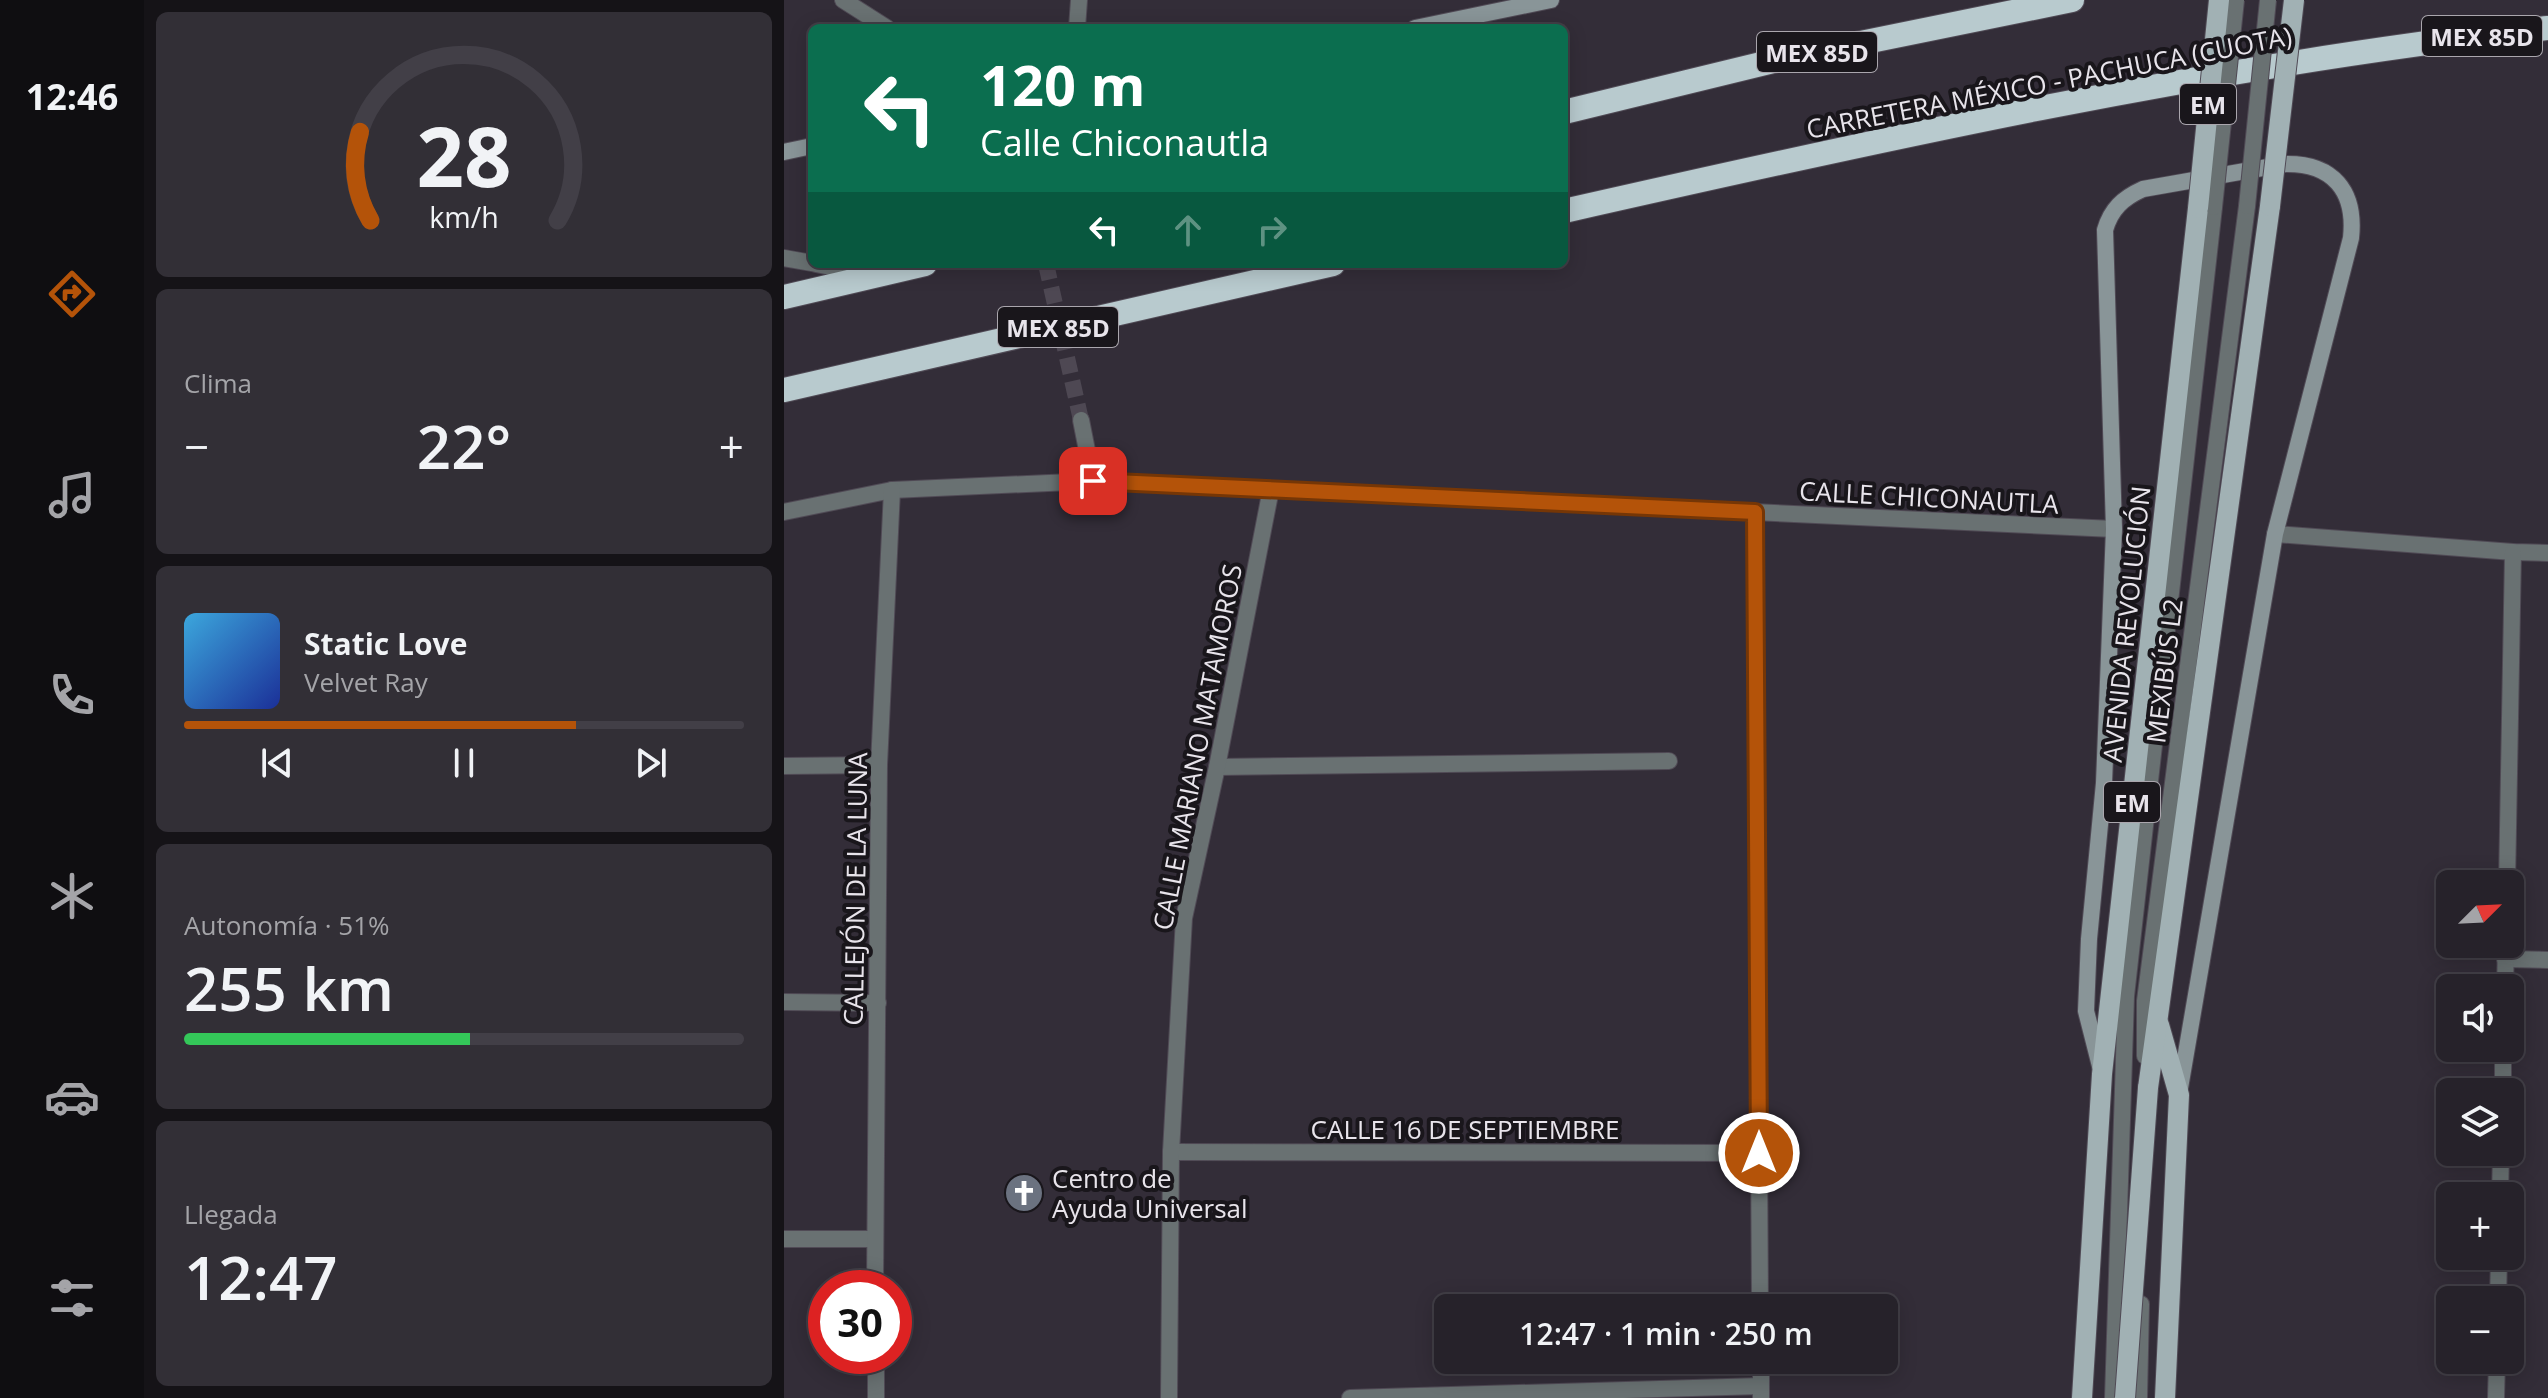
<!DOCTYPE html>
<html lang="es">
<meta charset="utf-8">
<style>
:root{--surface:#26222a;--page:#322f36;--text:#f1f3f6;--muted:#a4a4a8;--line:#423f47;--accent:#b45309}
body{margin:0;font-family:"Open Sans",sans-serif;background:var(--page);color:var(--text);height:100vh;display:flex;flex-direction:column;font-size:30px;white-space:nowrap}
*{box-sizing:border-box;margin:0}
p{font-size:26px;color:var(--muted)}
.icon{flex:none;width:44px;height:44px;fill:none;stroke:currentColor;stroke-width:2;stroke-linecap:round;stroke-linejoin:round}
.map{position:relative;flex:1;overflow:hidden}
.panel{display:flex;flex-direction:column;gap:12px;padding:12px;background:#151317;width:640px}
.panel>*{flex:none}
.hud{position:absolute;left:24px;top:24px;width:760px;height:244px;border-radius:12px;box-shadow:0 4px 20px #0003,0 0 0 2px var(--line);background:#0b6e4f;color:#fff;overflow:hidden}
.needle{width:52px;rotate:66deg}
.fabs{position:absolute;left:1652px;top:870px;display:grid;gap:16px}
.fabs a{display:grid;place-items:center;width:88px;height:88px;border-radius:12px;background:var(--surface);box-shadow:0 4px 20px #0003,0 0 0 2px var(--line);font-size:40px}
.speed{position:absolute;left:24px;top:1270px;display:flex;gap:16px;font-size:40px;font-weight:700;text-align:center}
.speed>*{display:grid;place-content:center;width:104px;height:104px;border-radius:50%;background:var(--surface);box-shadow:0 4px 20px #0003,0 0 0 2px var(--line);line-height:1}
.speed .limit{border:12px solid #d22;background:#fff;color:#111}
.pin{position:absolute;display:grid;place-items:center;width:68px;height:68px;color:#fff;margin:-34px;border-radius:16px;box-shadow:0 4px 12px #0006}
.me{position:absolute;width:88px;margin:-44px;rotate:0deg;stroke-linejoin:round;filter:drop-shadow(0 0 6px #0008)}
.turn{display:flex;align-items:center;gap:28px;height:168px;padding:0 40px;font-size:36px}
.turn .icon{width:104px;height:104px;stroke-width:2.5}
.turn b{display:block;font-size:56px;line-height:68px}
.lanes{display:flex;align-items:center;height:76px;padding:0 40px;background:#0003;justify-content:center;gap:40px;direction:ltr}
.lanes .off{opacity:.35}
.big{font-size:60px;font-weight:600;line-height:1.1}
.panel .card{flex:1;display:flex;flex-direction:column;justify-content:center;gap:12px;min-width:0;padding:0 28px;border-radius:12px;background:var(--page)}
.panel .dial{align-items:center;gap:0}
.dial svg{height:208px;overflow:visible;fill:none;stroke:var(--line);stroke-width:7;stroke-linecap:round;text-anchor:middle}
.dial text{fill:var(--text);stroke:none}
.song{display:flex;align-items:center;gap:24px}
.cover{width:96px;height:96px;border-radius:12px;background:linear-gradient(135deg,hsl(200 70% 55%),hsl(230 70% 35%))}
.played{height:8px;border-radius:4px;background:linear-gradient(90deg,var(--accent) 70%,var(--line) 70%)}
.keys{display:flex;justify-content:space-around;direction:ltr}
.heat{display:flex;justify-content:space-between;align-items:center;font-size:44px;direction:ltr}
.charge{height:12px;border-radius:6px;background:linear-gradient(90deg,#34c759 51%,var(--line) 0)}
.trip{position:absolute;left:650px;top:1294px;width:464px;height:80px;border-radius:12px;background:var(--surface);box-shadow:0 4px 20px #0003,0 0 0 2px var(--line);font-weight:600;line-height:80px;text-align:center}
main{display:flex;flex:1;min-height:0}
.dock{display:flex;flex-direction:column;width:144px;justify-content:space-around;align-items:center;background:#0f0e11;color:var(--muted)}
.dock .icon{width:56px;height:56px}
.dock .on{color:var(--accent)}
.dock b{font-size:36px;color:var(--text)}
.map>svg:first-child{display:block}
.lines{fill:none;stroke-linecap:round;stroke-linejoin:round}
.street-tunnel{stroke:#4e4853;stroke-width:16;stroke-dasharray:16 8;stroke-linecap:butt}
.lane-casing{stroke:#504a55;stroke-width:18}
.street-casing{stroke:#504a55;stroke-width:18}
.secondary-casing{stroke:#504a55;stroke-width:18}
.primary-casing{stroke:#504a55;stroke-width:22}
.highway-casing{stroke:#504a55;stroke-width:26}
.lane{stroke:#697172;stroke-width:16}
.street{stroke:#697172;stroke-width:16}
.secondary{stroke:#899598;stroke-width:16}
.primary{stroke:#a1b1b4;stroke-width:20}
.highway{stroke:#b8cace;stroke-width:24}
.lane-bridge-casing{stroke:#504a55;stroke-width:18;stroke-linecap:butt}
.primary-bridge-casing{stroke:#504a55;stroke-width:22;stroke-linecap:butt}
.lane-bridge{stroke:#697172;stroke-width:16}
.primary-bridge{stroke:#a1b1b4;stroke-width:20}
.route-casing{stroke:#753606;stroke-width:20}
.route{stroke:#b45309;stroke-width:14}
.labels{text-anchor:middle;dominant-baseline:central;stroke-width:8;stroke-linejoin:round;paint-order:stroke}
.shield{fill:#19161b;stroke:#aaa6ad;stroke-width:2}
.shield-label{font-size:24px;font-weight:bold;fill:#e8e4eb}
.street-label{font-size:26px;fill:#e8e4eb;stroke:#19161b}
.poi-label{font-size:26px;fill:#e8e4eb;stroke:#19161b;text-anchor:start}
</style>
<main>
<nav class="dock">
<b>12:46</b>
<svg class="icon on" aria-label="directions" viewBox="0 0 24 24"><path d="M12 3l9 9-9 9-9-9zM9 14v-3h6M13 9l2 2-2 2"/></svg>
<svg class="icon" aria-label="music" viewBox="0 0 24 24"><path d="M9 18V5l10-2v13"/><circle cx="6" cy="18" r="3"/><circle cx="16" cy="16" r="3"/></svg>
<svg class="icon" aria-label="phone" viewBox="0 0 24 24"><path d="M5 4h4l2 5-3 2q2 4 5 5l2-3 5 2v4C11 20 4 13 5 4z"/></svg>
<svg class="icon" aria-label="climate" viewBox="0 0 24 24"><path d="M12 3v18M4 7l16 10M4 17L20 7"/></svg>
<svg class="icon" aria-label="car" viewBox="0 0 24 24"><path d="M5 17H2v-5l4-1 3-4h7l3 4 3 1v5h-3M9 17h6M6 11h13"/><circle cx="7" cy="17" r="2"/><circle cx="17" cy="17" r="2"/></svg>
<svg class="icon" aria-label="filters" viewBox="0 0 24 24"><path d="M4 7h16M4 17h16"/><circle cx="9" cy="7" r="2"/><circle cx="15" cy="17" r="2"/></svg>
</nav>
<section class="panel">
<div class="card dial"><svg viewBox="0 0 100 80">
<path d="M14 69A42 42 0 1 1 86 69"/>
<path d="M14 69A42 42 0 0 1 10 35" stroke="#b45309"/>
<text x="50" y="56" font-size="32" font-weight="700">28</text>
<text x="50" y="72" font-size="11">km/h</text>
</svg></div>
<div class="card"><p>Clima</p>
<div class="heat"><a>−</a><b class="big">22°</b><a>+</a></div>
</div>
<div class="card">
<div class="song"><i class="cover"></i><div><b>Static Love</b><p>Velvet Ray</p></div></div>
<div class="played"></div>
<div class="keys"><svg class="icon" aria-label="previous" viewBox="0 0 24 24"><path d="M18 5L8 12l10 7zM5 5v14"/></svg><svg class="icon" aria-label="pause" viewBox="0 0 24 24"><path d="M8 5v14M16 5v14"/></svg><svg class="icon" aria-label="next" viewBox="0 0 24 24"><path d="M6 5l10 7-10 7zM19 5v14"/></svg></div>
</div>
<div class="card"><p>Autonomía · 51%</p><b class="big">255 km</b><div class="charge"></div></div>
<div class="card"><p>Llegada</p><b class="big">12:47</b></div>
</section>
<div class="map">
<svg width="1764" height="1398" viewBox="0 0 1764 1398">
<rect width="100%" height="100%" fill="#332d38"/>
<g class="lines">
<path class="street-tunnel" d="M 262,264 L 297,420"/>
<g class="lane-casing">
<g id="lane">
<path d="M 0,258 L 28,263"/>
<path d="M 32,264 L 81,274"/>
<path d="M 433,767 L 885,761"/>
<path d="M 1361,1056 L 1361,1001 L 1463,206"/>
<path d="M 1329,1398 L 1342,996 L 1430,207"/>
<path d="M 1355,1398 L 1357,1304"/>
</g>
</g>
<g class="street-casing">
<g id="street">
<path d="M 59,0 L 103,28"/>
<path d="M 293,28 L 295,0"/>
<path d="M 297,420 L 309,481"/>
<path d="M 0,512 L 108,490 L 309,481 L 1330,529"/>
<path d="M 971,512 L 976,1308"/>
<path d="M 1491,534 L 1729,552 L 1764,553"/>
<path d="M 0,766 L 95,765"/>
<path d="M 1723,884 L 1729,552"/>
<path d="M 1721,959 L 1764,960"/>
<path d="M 1721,988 L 1722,944"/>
<path d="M 0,1002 L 94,1003"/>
<path d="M 1719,1092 L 1719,1048"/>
<path d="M 387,1152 L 975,1153"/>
<path d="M 1716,1196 L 1717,1152"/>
<path d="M 0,1239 L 91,1239"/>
<path d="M 91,1288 L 95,765 L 108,490"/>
<path d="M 1714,1300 L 1715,1256"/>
<path d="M 92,1356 L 92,1398"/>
<path d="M 977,1360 L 977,1398"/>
<path d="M 385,1398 L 387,1152 L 400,918 L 433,767 L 487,489"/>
<path d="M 566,1398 L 977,1386"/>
<path d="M 1712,1398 L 1713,1360"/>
</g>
</g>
<g class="secondary-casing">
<g id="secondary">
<path d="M 631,28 L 767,0"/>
<path d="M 0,152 L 28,146"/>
<path d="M 1316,1066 L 1302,1011 L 1305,939 L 1320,783 L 1330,529 L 1321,230 C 1327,209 1339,198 1359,189 L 1501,164 C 1549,163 1572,191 1567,238 L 1491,534 L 1395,1094"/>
</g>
</g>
<g class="primary-casing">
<g id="primary">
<path d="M 1375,1025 L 1395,1095 L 1381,1398"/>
<path d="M 1364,1088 L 1486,206"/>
<path d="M 1298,1398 L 1318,1074 L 1414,208"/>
</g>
</g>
<g class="highway-casing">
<g id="highway">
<path d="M 780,112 L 998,59 L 1288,0"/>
<path d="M 780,211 C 1106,137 1431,65 1764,28"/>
<path d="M 0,297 L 141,264"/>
<path d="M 0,390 L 549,264"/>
</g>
</g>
<use href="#lane" class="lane"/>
<use href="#street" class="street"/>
<use href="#secondary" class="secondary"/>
<use href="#primary" class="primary"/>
<use href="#highway" class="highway"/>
<g class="lane-bridge-casing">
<g id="lane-bridge">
<path d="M 1463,206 L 1484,0"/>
<path d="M 1430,207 L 1452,0"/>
</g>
</g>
<g class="primary-bridge-casing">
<g id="primary-bridge">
<path d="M 1486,206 L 1510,0"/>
<path d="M 1414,208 L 1435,0"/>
<path d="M 1341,1398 L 1364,1088"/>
</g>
</g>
<use href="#lane-bridge" class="lane-bridge"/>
<use href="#primary-bridge" class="primary-bridge"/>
</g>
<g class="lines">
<g class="route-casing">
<path id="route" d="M 309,481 L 971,512 L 975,1153"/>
</g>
<use href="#route" class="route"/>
</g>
<defs>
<g id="church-disc" transform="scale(2)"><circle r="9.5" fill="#6b7280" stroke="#19161b"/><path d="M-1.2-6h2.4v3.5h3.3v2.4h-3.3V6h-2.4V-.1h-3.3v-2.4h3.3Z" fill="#fff"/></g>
</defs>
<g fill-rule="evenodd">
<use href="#church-disc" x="240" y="1193"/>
</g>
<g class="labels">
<g class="shield">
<rect x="1638" y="16" width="120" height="40" rx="6"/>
<rect x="973" y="32" width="120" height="40" rx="6"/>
<rect x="1396" y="84" width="56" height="40" rx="6"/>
<rect x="214" y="307" width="120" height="40" rx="6"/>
<rect x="1320" y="782" width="56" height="40" rx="6"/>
</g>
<g class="shield-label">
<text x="1698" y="36">MEX 85D</text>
<text x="1033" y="52">MEX 85D</text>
<text x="1424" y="104">EM</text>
<text x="274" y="327">MEX 85D</text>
<text x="1348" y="802">EM</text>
</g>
<g class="street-label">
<text transform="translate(1265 82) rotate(-11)">CARRETERA MÉXICO - PACHUCA (CUOTA)</text>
<text transform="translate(1145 497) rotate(3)">CALLE CHICONAUTLA</text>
<text transform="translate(1342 624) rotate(-84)">AVENIDA REVOLUCIÓN</text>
<text transform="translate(1380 671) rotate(-83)">MEXIBÚS L2</text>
<text transform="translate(413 747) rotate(-79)">CALLE MARIANO MATAMOROS</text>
<text transform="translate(71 889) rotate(-89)">CALLEJÓN DE LA LUNA</text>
<text x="681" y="1129">CALLE 16 DE SEPTIEMBRE</text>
</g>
<g class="poi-label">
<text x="268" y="1178">Centro de<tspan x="268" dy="30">Ayuda Universal</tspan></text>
</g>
</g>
</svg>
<div class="fabs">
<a><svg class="needle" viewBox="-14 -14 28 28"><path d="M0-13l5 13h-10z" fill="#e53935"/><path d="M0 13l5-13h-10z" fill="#a4a4a8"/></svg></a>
<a><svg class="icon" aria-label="sound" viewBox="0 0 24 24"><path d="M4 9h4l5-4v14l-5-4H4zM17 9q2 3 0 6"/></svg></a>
<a><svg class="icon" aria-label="layers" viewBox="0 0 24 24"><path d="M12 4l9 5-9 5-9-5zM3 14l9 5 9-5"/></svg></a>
<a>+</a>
<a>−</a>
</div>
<div class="speed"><div class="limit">30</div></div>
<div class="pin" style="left:309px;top:481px;background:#d93025"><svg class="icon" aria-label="arrive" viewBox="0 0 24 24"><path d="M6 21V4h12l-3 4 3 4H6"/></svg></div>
<svg class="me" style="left:975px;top:1153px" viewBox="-20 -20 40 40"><circle r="17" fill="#b45309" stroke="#fff" stroke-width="3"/><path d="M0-11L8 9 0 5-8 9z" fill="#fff"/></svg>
<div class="trip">12:47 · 1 min · 250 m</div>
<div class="hud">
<div class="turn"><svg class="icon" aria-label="left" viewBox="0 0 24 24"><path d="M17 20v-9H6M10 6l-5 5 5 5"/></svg><div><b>120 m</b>Calle Chiconautla</div></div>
<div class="lanes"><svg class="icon" aria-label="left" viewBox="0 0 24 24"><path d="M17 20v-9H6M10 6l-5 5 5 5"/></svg><svg class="icon off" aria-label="ahead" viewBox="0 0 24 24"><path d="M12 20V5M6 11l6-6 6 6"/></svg><svg class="icon off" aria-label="right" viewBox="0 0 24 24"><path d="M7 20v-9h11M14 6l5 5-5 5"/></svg></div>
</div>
</div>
</main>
